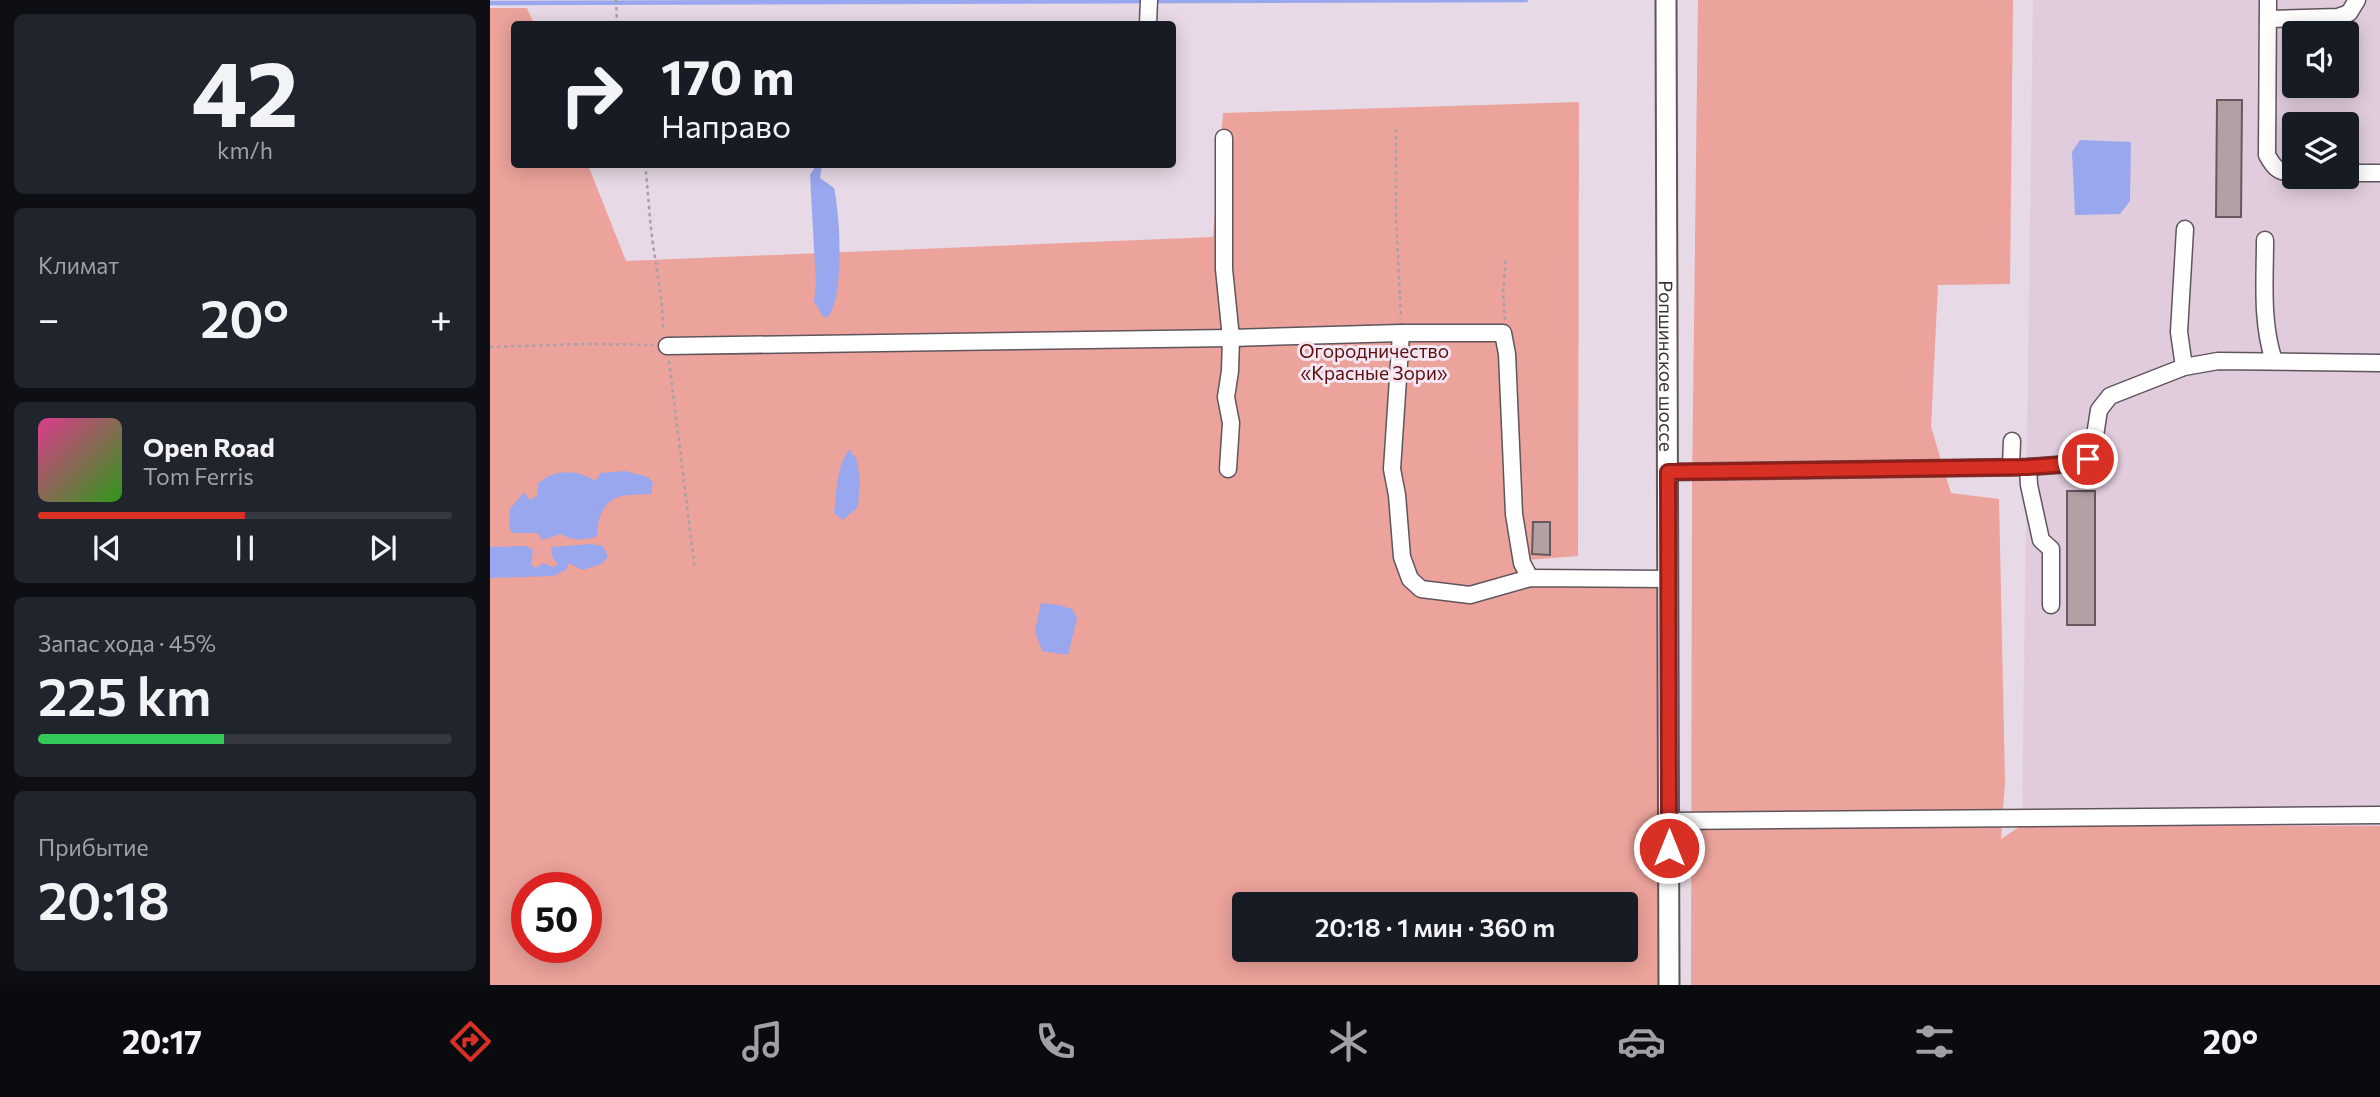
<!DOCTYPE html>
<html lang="ru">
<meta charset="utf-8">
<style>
:root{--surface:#171b24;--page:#20242c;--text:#f1f3f6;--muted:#9ea1a6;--line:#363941;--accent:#d93025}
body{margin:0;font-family:Commissioner,sans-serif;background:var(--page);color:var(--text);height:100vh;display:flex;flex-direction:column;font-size:26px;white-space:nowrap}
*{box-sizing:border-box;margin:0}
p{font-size:23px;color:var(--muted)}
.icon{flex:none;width:38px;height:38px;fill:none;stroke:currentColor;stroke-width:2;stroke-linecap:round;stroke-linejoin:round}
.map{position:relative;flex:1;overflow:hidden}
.panel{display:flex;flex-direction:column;gap:14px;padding:14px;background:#0d0f14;width:490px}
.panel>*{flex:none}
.hud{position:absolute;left:21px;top:21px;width:665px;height:147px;border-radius:7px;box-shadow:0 4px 18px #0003;background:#171b24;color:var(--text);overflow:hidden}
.controls{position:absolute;left:1792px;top:21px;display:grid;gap:14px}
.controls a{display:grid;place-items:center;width:77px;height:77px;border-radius:7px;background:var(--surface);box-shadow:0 4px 18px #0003;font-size:35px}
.speed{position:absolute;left:21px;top:872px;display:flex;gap:14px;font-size:35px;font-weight:700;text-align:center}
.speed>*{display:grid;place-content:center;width:91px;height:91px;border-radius:50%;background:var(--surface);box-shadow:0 4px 18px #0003;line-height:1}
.speed .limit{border:10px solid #d22;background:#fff;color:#111}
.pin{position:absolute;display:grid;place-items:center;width:60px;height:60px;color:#fff;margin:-30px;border:4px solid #fff;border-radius:50%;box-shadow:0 2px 7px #0007}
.me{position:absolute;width:77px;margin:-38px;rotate:0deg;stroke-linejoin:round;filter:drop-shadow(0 0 5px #0008)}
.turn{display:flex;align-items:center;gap:24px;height:147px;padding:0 35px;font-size:32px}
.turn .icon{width:91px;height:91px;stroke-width:2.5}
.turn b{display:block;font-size:49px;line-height:60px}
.big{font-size:52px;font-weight:600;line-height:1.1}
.panel .widget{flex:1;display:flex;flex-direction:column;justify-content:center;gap:10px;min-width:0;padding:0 24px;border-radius:10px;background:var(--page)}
.panel .dial{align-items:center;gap:0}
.dial b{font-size:91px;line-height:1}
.song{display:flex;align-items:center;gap:21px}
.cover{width:84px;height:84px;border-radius:10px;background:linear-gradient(135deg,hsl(330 70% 55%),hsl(110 70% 35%))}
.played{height:7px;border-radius:4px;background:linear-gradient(90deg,var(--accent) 50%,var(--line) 50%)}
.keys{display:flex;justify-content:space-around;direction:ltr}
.heat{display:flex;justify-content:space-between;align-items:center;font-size:38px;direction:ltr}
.charge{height:10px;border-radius:5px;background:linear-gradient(90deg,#34c759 45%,var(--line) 0)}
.trip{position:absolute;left:742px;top:892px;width:406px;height:70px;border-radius:7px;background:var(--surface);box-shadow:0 4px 18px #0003;font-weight:600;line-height:70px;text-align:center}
.tab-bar{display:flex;height:112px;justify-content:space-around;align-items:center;background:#090b0e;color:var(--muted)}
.tab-bar .icon{width:49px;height:49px}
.tab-bar .on{color:var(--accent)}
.tab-bar b{font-size:32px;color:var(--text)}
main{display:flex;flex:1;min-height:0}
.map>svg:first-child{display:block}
.built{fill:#e0ccdd;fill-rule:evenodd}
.green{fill:#eba39b;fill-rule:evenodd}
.water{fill:#98a7ee}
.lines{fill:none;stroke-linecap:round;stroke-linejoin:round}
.stream{stroke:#98a7ee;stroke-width:4.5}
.building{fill:#b2a0a5;stroke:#68585d;stroke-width:2}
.minor-casing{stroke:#60545e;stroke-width:19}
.major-casing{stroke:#60545e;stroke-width:23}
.path{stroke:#ab9fa9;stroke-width:2.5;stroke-dasharray:3.5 3.5;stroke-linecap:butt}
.minor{stroke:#fff;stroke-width:16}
.major{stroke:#fff;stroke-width:19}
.route-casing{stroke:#8d1f18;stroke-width:18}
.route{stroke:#d93025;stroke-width:12}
.labels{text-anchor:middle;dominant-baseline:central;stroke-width:6;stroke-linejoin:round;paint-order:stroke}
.park-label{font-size:19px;fill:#5b100f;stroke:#f4e6f2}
.street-label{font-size:19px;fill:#393338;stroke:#f4e6f2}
</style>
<main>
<section class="panel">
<div class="widget dial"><b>42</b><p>km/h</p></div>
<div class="widget"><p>Климат</p>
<div class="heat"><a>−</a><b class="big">20°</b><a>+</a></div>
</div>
<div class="widget">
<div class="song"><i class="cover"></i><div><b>Open Road</b><p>Tom Ferris</p></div></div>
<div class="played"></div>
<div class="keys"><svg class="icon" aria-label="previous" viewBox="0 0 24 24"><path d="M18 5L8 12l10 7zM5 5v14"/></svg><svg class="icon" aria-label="pause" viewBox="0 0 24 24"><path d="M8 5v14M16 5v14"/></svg><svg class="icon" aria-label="next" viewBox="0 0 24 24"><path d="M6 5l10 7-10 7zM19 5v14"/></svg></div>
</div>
<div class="widget"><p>Запас хода · 45%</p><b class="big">225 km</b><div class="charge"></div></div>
<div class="widget"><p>Прибытие</p><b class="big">20:18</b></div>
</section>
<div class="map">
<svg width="1890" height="985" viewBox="0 0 1890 985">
<rect width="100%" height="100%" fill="#e7d9e5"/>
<path class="built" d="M 1543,0 L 1890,0 L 1890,826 L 1532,825 ZM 1804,33 L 1857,33 L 1857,86 L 1804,86 ZM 1804,124 L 1857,124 L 1857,177 L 1804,177 Z"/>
<g class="green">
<path d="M 1208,0 L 1523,0 L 1520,284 L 1448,285 L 1441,427 L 1461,493 L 1509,499 L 1515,782 L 1511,839 L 1532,825 L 1890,826 L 1890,985 L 1201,985 L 1202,488 Z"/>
<path d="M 0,8 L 37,8 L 44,24 L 24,24 L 24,164 L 98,165 L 136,261 L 723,237 L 733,113 L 1089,102 L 1088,556 L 1025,561 L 1026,574 L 1170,576 L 1170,985 L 0,985 ZM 37,887 L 96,887 L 96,947 L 37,947 ZM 754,905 L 1136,905 L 1136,950 L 754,950 Z"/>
</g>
<g class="water">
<path d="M 1590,140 L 1641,142 L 1640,201 L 1630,214 L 1585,215 L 1582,152 Z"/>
<path d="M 326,165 L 332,165 L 330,178 L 344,188 C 350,214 355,296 338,317 L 333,317 L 324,301 L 326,285 L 320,175 Z"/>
<path d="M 359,450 L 362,450 L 362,454 L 366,457 L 370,479 L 368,507 L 353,520 L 344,513 C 347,493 346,466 359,450 Z"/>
<path d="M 135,471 L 158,477 L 163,483 L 161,494 C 152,495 139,494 132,496 C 113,500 107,519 107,536 C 94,541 83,541 71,534 L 52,540 L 48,533 L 23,533 L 19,528 L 20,509 L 34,492 L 40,500 L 47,496 L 48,484 C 63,469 88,469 105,481 L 111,473 Z"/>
<path d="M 100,544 L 113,546 L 118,556 L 112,564 L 92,570 L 79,563 L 76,570 L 63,576 L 0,578 L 0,547 L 36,546 L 43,550 L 41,565 L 46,568 L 53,563 L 63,567 L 68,565 L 62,556 L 61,547 Z"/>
<path d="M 551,603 L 569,605 L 582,609 L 587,618 L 578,655 L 552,651 L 545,631 Z"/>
</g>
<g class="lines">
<path class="stream" d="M 0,3 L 1036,0"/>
</g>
<g class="building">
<path d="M 1727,100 L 1752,100 L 1751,217 L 1726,217 Z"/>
<rect x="1577" y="491" width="28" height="134"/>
<path d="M 1043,522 L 1060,522 L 1060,555 L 1042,554 Z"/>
</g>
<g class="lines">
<g class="minor-casing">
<g id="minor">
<path d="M 1778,0 L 1777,155 C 1784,168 1789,173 1804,173"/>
<path d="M 1778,19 L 1848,17 L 1859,13 L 1867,0"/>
<path d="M 658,24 L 659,0"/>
<path d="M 734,138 L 734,269 L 741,338 L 740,371 L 736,397 L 741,423 L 738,469"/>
<path d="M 1857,173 L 1890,173"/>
<path d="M 1775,240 C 1775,281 1771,322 1784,361"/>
<path d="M 911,333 L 902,469 L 907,495 L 912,557 L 920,579 L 931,589 L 980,595 L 1040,578 L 1178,579"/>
<path d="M 177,346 L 741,338 L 911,333 L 1013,333 L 1017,354 L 1024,514 L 1032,563 L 1040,578"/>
<path d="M 1694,367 L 1689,332 L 1695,229"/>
<path d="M 1521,467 L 1522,441"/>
<path d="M 1538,467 L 1539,485 L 1551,540 L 1561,549 L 1561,605"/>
<path d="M 1178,472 L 1538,467 L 1592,463 L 1602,455 L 1609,410 L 1620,396 L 1694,367 L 1728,361 L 1890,363"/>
<path d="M 1179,821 L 1890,815"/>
</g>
</g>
<g class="major-casing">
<g id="major">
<path id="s1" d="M 1176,0 L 1179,985"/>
</g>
</g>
<g class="path">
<path d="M 126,0 L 127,24"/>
<path d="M 906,129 L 906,217 L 911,319"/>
<path d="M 155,164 C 158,189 159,213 162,237 C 166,269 173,299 173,331"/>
<path d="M 1015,320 L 1013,293 L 1016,257"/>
<path d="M 0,347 L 97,344 L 163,345"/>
<path d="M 179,361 L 205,570"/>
</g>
<use href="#minor" class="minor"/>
<use href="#major" class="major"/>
</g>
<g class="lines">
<g class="route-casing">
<path id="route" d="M 1179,848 L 1178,472 L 1538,467 L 1591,463 L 1598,459"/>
</g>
<use href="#route" class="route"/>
</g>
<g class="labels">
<g class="park-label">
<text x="884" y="350">Огородничество<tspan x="884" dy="22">«Красные Зори»</tspan></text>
</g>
<g class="street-label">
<text stroke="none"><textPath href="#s1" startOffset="366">Ропшинское шоссе</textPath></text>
</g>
</g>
</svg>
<div class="controls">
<a><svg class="icon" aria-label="sound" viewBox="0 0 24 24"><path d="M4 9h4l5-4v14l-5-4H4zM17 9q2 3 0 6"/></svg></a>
<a><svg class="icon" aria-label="layers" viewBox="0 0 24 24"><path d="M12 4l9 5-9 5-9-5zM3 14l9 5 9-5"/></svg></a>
</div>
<div class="speed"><div class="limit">50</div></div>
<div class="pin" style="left:1598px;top:459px;background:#d93025"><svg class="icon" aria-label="arrive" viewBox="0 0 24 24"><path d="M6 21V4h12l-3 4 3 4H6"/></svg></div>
<svg class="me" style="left:1179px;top:848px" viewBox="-20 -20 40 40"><circle r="17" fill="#d93025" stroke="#fff" stroke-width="3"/><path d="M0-11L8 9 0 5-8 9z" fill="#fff"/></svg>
<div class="trip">20:18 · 1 мин · 360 m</div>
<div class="hud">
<div class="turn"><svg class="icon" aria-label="right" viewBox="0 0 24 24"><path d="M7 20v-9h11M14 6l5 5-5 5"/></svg><div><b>170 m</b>Направо</div></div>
</div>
</div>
</main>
<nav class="tab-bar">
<b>20:17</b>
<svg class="icon on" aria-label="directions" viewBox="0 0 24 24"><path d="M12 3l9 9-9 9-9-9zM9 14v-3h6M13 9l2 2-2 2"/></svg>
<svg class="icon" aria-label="music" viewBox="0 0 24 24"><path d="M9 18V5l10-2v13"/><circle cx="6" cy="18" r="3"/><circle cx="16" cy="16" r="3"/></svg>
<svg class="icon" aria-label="phone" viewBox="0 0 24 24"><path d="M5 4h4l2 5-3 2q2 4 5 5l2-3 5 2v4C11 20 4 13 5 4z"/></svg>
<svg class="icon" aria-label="climate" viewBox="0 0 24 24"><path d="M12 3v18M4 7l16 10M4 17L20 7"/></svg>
<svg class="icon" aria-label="car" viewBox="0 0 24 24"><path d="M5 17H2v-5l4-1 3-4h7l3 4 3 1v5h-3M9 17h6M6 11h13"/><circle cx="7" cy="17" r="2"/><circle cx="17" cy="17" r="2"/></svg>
<svg class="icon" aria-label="filters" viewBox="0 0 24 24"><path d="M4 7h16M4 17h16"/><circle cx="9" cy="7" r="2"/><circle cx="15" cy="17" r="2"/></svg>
<b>20°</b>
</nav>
